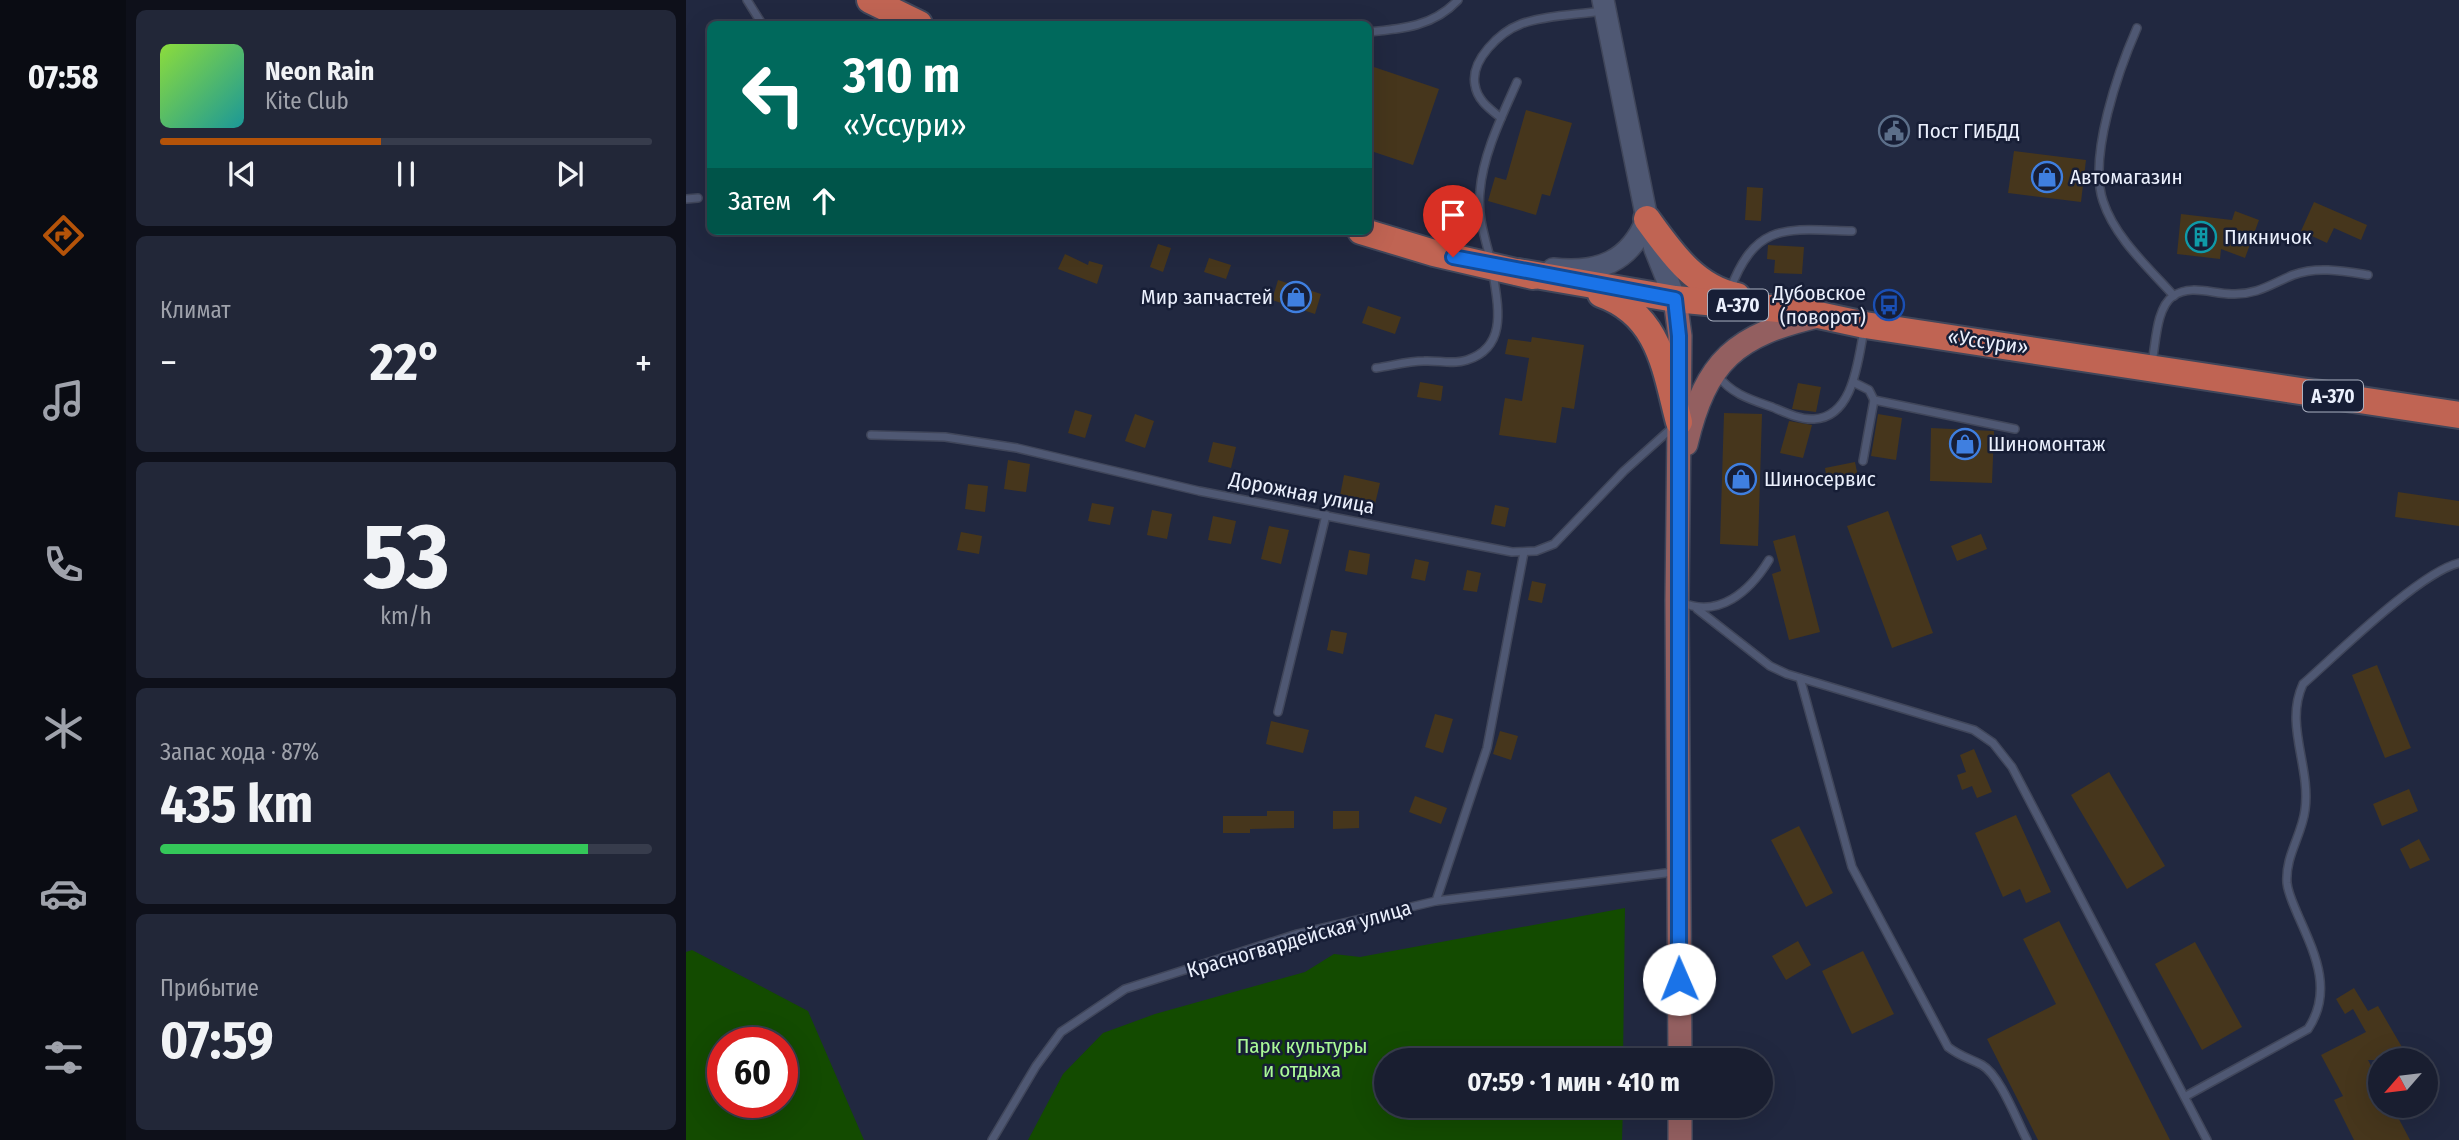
<!DOCTYPE html>
<html lang="ru">
<meta charset="utf-8">
<style>
:root{--surface:#191e30;--page:#222738;--text:#f1f3f6;--muted:#9fa2ab;--line:#373c4c;--accent:#b45309}
body{margin:0;font-family:"Fira Sans Condensed",sans-serif;background:var(--page);color:var(--text);height:100vh;display:flex;flex-direction:column;font-size:26px;white-space:nowrap}
*{box-sizing:border-box;margin:0}
p{font-size:23px;color:var(--muted)}
.icon{flex:none;width:38px;height:38px;fill:none;stroke:currentColor;stroke-width:2;stroke-linecap:round;stroke-linejoin:round}
.map{position:relative;flex:1;overflow:hidden}
.sheet{display:flex;flex-direction:column;gap:10px;padding:10px;background:#0e101a;width:560px}
.sheet>*{flex:none}
.banner{position:absolute;left:21px;top:21px;width:665px;height:214px;border-radius:10px;box-shadow:0 7px 28px #0002,0 0 0 2px var(--line);background:#00695c;color:#fff;overflow:hidden}
.needle{width:46px;rotate:242deg}
.tools{position:absolute;left:1682px;top:1048px;display:grid;gap:14px}
.tools a{display:grid;place-items:center;width:70px;height:70px;border-radius:50%;background:var(--surface);box-shadow:0 7px 28px #0002,0 0 0 2px var(--line);font-size:35px}
.speed{position:absolute;left:21px;top:1027px;display:flex;gap:14px;font-size:35px;font-weight:700;text-align:center}
.speed>*{display:grid;place-content:center;width:91px;height:91px;border-radius:50%;background:var(--surface);box-shadow:0 7px 28px #0002,0 0 0 2px var(--line);line-height:1}
.speed .limit{border:10px solid #d22;background:#fff;color:#111}
.pin{position:absolute;display:grid;place-items:center;width:60px;height:60px;color:#fff;margin:-72px -30px;border-radius:50% 50% 50% 0;rotate:-45deg;box-shadow:0 0 7px #0007}
.pin .icon{rotate:45deg}
.me{position:absolute;width:77px;margin:-38px;rotate:359deg;stroke-linejoin:round;filter:drop-shadow(0 0 5px #0008)}
.turn{display:flex;align-items:center;gap:24px;height:147px;padding:0 21px;font-size:32px}
.turn .icon{width:91px;height:91px;stroke-width:2.5}
.turn b{display:block;font-size:49px;line-height:60px}
.then{display:flex;align-items:center;height:66px;padding:0 21px;background:#0003;gap:14px;font-size:26px}
.big{font-size:52px;font-weight:700;line-height:1.1}
.sheet .tile{flex:1;display:flex;flex-direction:column;justify-content:center;gap:10px;min-width:0;padding:0 24px;border-radius:10px;background:var(--page)}
.sheet .dial{align-items:center;gap:0}
.dial b{font-size:91px;line-height:1}
.song{display:flex;align-items:center;gap:21px}
.cover{width:84px;height:84px;border-radius:10px;background:linear-gradient(135deg,hsl(90 70% 55%),hsl(180 70% 35%))}
.played{height:7px;border-radius:4px;background:linear-gradient(90deg,var(--accent) 45%,var(--line) 45%)}
.keys{display:flex;justify-content:space-around;direction:ltr}
.heat{display:flex;justify-content:space-between;align-items:center;font-size:38px;direction:ltr}
.charge{height:10px;border-radius:5px;background:linear-gradient(90deg,#34c759 87%,var(--line) 0)}
.trip{position:absolute;left:688px;top:1048px;width:399px;height:70px;border-radius:35px;background:var(--surface);box-shadow:0 7px 28px #0002,0 0 0 2px var(--line);font-weight:700;line-height:70px;text-align:center}
main{display:flex;flex:1;min-height:0}
.dock{display:flex;flex-direction:column;width:126px;justify-content:space-around;align-items:center;background:#0a0c13;color:var(--muted)}
.dock .icon{width:49px;height:49px}
.dock .current{color:var(--accent)}
.dock b{font-size:32px;color:var(--text)}
.map>svg:first-child{display:block}
.green{fill:#134b00;fill-rule:evenodd}
.building{fill:#46361c}
.lines{fill:none;stroke-linecap:round;stroke-linejoin:round}
.lane-casing{stroke:#40465a;stroke-width:10}
.secondary-casing{stroke:#40465a;stroke-width:24}
.primary-casing{stroke:#40465a;stroke-width:26}
.highway-casing{stroke:#40465a;stroke-width:30}
.lane{stroke:#4f5873;stroke-width:7}
.secondary{stroke:#4f5873;stroke-width:21}
.primary{stroke:#935f60;stroke-width:23}
.highway{stroke:#c06453;stroke-width:26}
.route-casing{stroke:#114b97;stroke-width:18}
.route{stroke:#1a73e8;stroke-width:12}
.labels{text-anchor:middle;dominant-baseline:central;stroke-width:5;stroke-linejoin:round;paint-order:stroke}
.shield{fill:#171e36;stroke:#abb1c1;stroke-width:2}
.shield-label{font-size:19px;font-weight:bold;fill:#ebf0fd}
.poi-label{font-size:21px;fill:#ebf0fd;stroke:#171e36;text-anchor:start}
.street-label{font-size:21px;fill:#ebf0fd;stroke:#171e36}
.park-label{font-size:21px;fill:#aaf997;stroke:#171e36}
</style>
<main>
<nav class="dock">
<b>07:58</b>
<svg class="icon current" aria-label="directions" viewBox="0 0 24 24"><path d="M12 3l9 9-9 9-9-9zM9 14v-3h6M13 9l2 2-2 2"/></svg>
<svg class="icon" aria-label="music" viewBox="0 0 24 24"><path d="M9 18V5l10-2v13"/><circle cx="6" cy="18" r="3"/><circle cx="16" cy="16" r="3"/></svg>
<svg class="icon" aria-label="phone" viewBox="0 0 24 24"><path d="M5 4h4l2 5-3 2q2 4 5 5l2-3 5 2v4C11 20 4 13 5 4z"/></svg>
<svg class="icon" aria-label="climate" viewBox="0 0 24 24"><path d="M12 3v18M4 7l16 10M4 17L20 7"/></svg>
<svg class="icon" aria-label="car" viewBox="0 0 24 24"><path d="M5 17H2v-5l4-1 3-4h7l3 4 3 1v5h-3M9 17h6M6 11h13"/><circle cx="7" cy="17" r="2"/><circle cx="17" cy="17" r="2"/></svg>
<svg class="icon" aria-label="filters" viewBox="0 0 24 24"><path d="M4 7h16M4 17h16"/><circle cx="9" cy="7" r="2"/><circle cx="15" cy="17" r="2"/></svg>
</nav>
<section class="sheet">
<div class="tile">
<div class="song"><i class="cover"></i><div><b>Neon Rain</b><p>Kite Club</p></div></div>
<div class="played"></div>
<div class="keys"><svg class="icon" aria-label="previous" viewBox="0 0 24 24"><path d="M18 5L8 12l10 7zM5 5v14"/></svg><svg class="icon" aria-label="pause" viewBox="0 0 24 24"><path d="M8 5v14M16 5v14"/></svg><svg class="icon" aria-label="next" viewBox="0 0 24 24"><path d="M6 5l10 7-10 7zM19 5v14"/></svg></div>
</div>
<div class="tile"><p>Климат</p>
<div class="heat"><a>−</a><b class="big">22°</b><a>+</a></div>
</div>
<div class="tile dial"><b>53</b><p>km/h</p></div>
<div class="tile"><p>Запас хода · 87%</p><b class="big">435 km</b><div class="charge"></div></div>
<div class="tile"><p>Прибытие</p><b class="big">07:59</b></div>
</section>
<div class="map">
<svg width="1773" height="1140" viewBox="0 0 1773 1140">
<rect width="100%" height="100%" fill="#212840"/>
<g class="green">
<path d="M 939,908 L 937,1060 L 700,1060 L 700,1106 L 937,1106 L 936,1140 L 342,1140 L 377,1074 L 417,1033 L 469,1014 L 619,972 L 648,954 L 674,957 Z"/>
<path d="M 6,950 L 122,1011 L 178,1140 L 0,1140 L 0,952 ZM 96,1043 L 96,1102 L 37,1102 L 37,1043 Z"/>
</g>
<g class="building">
<path d="M 682,65 L 753,89 L 727,165 L 682,150 Z"/>
<path d="M 840,110 L 886,123 L 864,196 L 856,194 L 850,215 L 802,201 L 809,177 L 820,180 Z"/>
<path d="M 1328,151 L 1400,160 L 1395,202 L 1322,193 Z"/>
<path d="M 1061,187 L 1077,188 L 1075,221 L 1059,220 Z"/>
<path d="M 1628,202 L 1681,225 L 1675,240 L 1648,228 L 1641,243 L 1615,231 Z"/>
<path d="M 1549,211 L 1573,220 L 1559,258 L 1535,249 L 1534,259 L 1491,254 L 1495,214 L 1546,220 Z"/>
<path d="M 472,244 L 485,248 L 477,272 L 464,267 Z"/>
<path d="M 1082,245 L 1118,247 L 1116,274 L 1088,273 L 1089,260 L 1081,259 Z"/>
<path d="M 379,254 L 402,265 L 403,261 L 417,265 L 411,284 L 372,269 Z"/>
<path d="M 523,258 L 545,265 L 540,279 L 518,272 Z"/>
<path d="M 592,280 L 635,294 L 629,314 L 586,300 Z"/>
<path d="M 682,306 L 715,317 L 709,334 L 676,323 Z"/>
<path d="M 846,337 L 898,345 L 888,409 L 876,407 L 870,443 L 813,435 L 819,398 L 836,401 L 843,358 L 819,354 L 822,339 L 845,342 Z"/>
<path d="M 734,382 L 757,386 L 755,401 L 731,397 Z"/>
<path d="M 1112,383 L 1135,387 L 1130,412 L 1106,409 Z"/>
<path d="M 389,410 L 406,415 L 399,438 L 382,433 Z"/>
<path d="M 1038,413 L 1076,414 L 1072,546 L 1034,544 Z"/>
<path d="M 449,414 L 468,421 L 459,448 L 439,441 Z"/>
<path d="M 1192,414 L 1216,418 L 1210,460 L 1185,456 Z"/>
<path d="M 1103,421 L 1126,425 L 1117,458 L 1094,453 Z"/>
<path d="M 1245,428 L 1308,431 L 1306,483 L 1244,481 Z"/>
<path d="M 527,442 L 550,447 L 545,468 L 522,462 Z"/>
<path d="M 322,460 L 344,464 L 340,492 L 318,489 Z"/>
<path d="M 1169,462 L 1173,482 L 1142,487 L 1139,468 Z"/>
<path d="M 658,475 L 694,483 L 689,504 L 654,496 Z"/>
<path d="M 282,484 L 302,486 L 299,512 L 279,509 Z"/>
<path d="M 1712,492 L 1773,501 L 1773,526 L 1709,517 Z"/>
<path d="M 406,503 L 428,507 L 424,525 L 402,521 Z"/>
<path d="M 809,505 L 823,508 L 819,527 L 805,524 Z"/>
<path d="M 466,510 L 486,514 L 481,539 L 461,535 Z"/>
<path d="M 1202,511 L 1247,633 L 1206,648 L 1161,526 Z"/>
<path d="M 527,516 L 550,521 L 545,544 L 522,540 Z"/>
<path d="M 583,526 L 603,530 L 595,564 L 575,559 Z"/>
<path d="M 275,532 L 296,536 L 293,554 L 271,550 Z"/>
<path d="M 1295,534 L 1301,549 L 1271,561 L 1265,546 Z"/>
<path d="M 1109,535 L 1134,632 L 1103,640 L 1086,574 L 1095,571 L 1087,541 Z"/>
<path d="M 663,550 L 684,554 L 681,575 L 659,571 Z"/>
<path d="M 729,559 L 743,562 L 739,581 L 725,578 Z"/>
<path d="M 781,570 L 795,573 L 791,592 L 777,590 Z"/>
<path d="M 846,581 L 860,584 L 856,603 L 842,600 Z"/>
<path d="M 645,630 L 661,633 L 657,654 L 641,650 Z"/>
<path d="M 1691,665 L 1725,748 L 1699,758 L 1666,675 Z"/>
<path d="M 749,714 L 767,719 L 757,753 L 739,747 Z"/>
<path d="M 585,721 L 623,730 L 617,753 L 580,744 Z"/>
<path d="M 814,731 L 832,736 L 825,760 L 807,754 Z"/>
<path d="M 1288,749 L 1306,792 L 1291,798 L 1286,786 L 1276,790 L 1271,775 L 1280,772 L 1274,755 Z"/>
<path d="M 1423,772 L 1479,866 L 1441,889 L 1385,795 Z"/>
<path d="M 1723,789 L 1732,811 L 1696,826 L 1687,804 Z"/>
<path d="M 729,796 L 761,808 L 755,824 L 723,812 Z"/>
<path d="M 581,811 L 608,811 L 608,828 L 564,829 L 564,833 L 537,833 L 537,816 L 581,816 Z"/>
<path d="M 647,811 L 673,811 L 673,828 L 647,829 Z"/>
<path d="M 1330,815 L 1365,892 L 1340,903 L 1334,889 L 1317,897 L 1289,833 Z"/>
<path d="M 1113,826 L 1147,893 L 1120,907 L 1085,840 Z"/>
<path d="M 1733,839 L 1744,860 L 1724,869 L 1714,849 Z"/>
<path d="M 1373,921 L 1484,1140 L 1352,1140 L 1301,1039 L 1370,1004 L 1337,939 Z"/>
<path d="M 1112,941 L 1125,965 L 1100,980 L 1086,956 Z"/>
<path d="M 1509,942 L 1556,1027 L 1516,1050 L 1469,964 Z"/>
<path d="M 1177,951 L 1208,1014 L 1166,1034 L 1136,971 Z"/>
<path d="M 1668,988 L 1682,1011 L 1692,1006 L 1720,1054 L 1708,1060 L 1682,1060 L 1694,1083 L 1694,1106 L 1706,1106 L 1724,1140 L 1668,1140 L 1648,1100 L 1657,1096 L 1635,1055 L 1680,1032 L 1667,1009 L 1659,1014 L 1650,999 Z"/>
</g>
<g class="lines">
<g class="lane-casing">
<g id="lane">
<path d="M 61,0 L 76,24"/>
<path d="M 1451,28 C 1433,69 1402,156 1417,201 C 1429,238 1463,268 1488,296"/>
<path d="M 682,32 C 717,29 748,26 772,0"/>
<path d="M 815,118 C 804,109 791,100 789,85 C 784,60 814,32 835,24 C 860,15 890,15 915,11"/>
<path d="M 0,199 L 12,198"/>
<path d="M 805,261 C 799,238 791,215 794,191 C 797,154 816,116 831,82"/>
<path d="M 1044,290 C 1070,221 1101,229 1166,231"/>
<path d="M 1466,362 C 1470,343 1470,308 1487,296 C 1505,284 1526,294 1546,294 C 1571,295 1585,284 1607,275 C 1631,266 1657,271 1682,275"/>
<path d="M 690,368 C 705,366 722,361 738,361 C 752,360 767,365 781,360 C 822,347 812,306 807,273"/>
<path d="M 1031,375 C 1046,394 1063,399 1086,407 C 1098,412 1114,420 1128,419 C 1168,417 1172,359 1178,330"/>
<path d="M 1167,382 L 1183,390 L 1188,400 L 1329,429"/>
<path d="M 185,435 L 259,437 L 331,448 L 513,491 L 826,552 L 850,551 L 868,544 L 938,471 L 987,427"/>
<path d="M 1177,461 L 1188,400"/>
<path d="M 995,602 C 1033,619 1064,591 1083,560"/>
<path d="M 1011,609 L 1084,666 L 1101,674 L 1288,730 L 1307,743 L 1326,767 L 1521,1140"/>
<path d="M 1114,678 L 1166,867 L 1262,1047 C 1275,1057 1283,1058 1296,1065 C 1314,1075 1331,1121 1341,1140"/>
<path d="M 592,712 L 640,515"/>
<path d="M 750,901 L 801,748 L 838,552"/>
<path d="M 1500,1096 L 1622,1029 C 1648,990 1628,952 1611,913 C 1607,903 1602,893 1601,883 C 1599,856 1616,835 1619,810 C 1625,766 1598,725 1617,684 C 1650,655 1734,572 1773,563"/>
<path d="M 306,1140 L 350,1066 L 375,1032 L 439,989 L 611,934 L 750,901 L 988,872"/>
</g>
</g>
<g class="secondary-casing">
<g id="secondary">
<path d="M 917,0 L 961,219 L 969,249 L 989,299"/>
<path d="M 867,269 C 912,274 944,262 961,219"/>
</g>
</g>
<g class="primary-casing">
<g id="primary">
<path d="M 989,299 L 994,336 L 991,601 L 994,1060"/>
<path d="M 1000,444 C 1020,360 1050,335 1132,316"/>
<path d="M 994,1140 L 994,1106"/>
</g>
</g>
<g class="highway-casing">
<g id="highway">
<path d="M 184,0 L 233,24"/>
<path d="M 961,219 C 985,252 1009,288 1051,296"/>
<path d="M 675,231 L 748,253 L 847,276"/>
<path d="M 832,272 L 989,299 L 1114,311 L 1179,325 L 1773,415"/>
<path d="M 915,294 C 974,315 979,369 993,422"/>
</g>
</g>
<use href="#lane" class="lane"/>
<use href="#secondary" class="secondary"/>
<use href="#primary" class="primary"/>
<use href="#highway" class="highway"/>
</g>
<g class="lines">
<g class="route-casing">
<path id="route" d="M 767,257 L 989,299 L 993,336 L 993,979"/>
</g>
<use href="#route" class="route"/>
</g>
<defs>
<g id="civic-ring" transform="scale(1.575)"><circle r="9.5" fill="#171e36" stroke="#5c6f8a" stroke-width="1.5"/><path d="M-.6-6.5H3V-4.5H.6V-3L4-1V1h2V6H-6V1h2V-1L-.6-3ZM-1.2 2.5V6h2.4V2.5Z" fill="#5c6f8a"/></g>
<g id="shop-ring" transform="scale(1.575)"><circle r="9.5" fill="#171e36" stroke="#3f7fe0" stroke-width="1.5"/><path d="M-5-2.5h2.3a2.7 3.5 0 0 1 5.4 0H5L5.5 6h-11ZM-1.5-2.5h3a1.5 2.3 0 0 0-3 0Z" fill="#3f7fe0"/></g>
<g id="building-ring" transform="scale(1.575)"><circle r="9.5" fill="#171e36" stroke="#0f9aa8" stroke-width="1.5"/><path d="M-4-6H4V6H1V3H-1V6H-4ZM-2.5-4.3h1.7v1.8h-1.7ZM.8-4.3h1.7v1.8H.8ZM-2.5-1h1.7V.8h-1.7ZM.8-1h1.7V.8H.8Z" fill="#0f9aa8"/></g>
<g id="bus-ring" transform="scale(1.575)"><circle r="9.5" fill="#171e36" stroke="#1a4fb4" stroke-width="1.5"/><path d="M-5-6H5V4H4V6H2V4H-2V6H-4V4H-5ZM-3.5-4V0h7V-4ZM-3.5 1.2v1.5H-2V1.2ZM2 1.2v1.5H3.5V1.2Z" fill="#1a4fb4"/></g>
</defs>
<g fill-rule="evenodd">
<use href="#civic-ring" x="1208" y="131"/>
<use href="#shop-ring" x="1361" y="177"/>
<use href="#building-ring" x="1515" y="237"/>
<use href="#shop-ring" x="610" y="297"/>
<use href="#bus-ring" x="1203" y="305"/>
<use href="#shop-ring" x="1279" y="444"/>
<use href="#shop-ring" x="1055" y="479"/>
</g>
<g class="labels">
<g class="shield">
<rect x="1022" y="289.5" width="60" height="31" rx="5"/>
<rect x="1617" y="380.5" width="60" height="31" rx="5"/>
</g>
<g class="shield-label">
<text x="1052" y="305">А-370</text>
<text x="1647" y="396">А-370</text>
</g>
<g class="poi-label">
<text x="1231" y="131">Пост ГИБДД</text>
<text x="1384" y="177">Автомагазин</text>
<text x="1538" y="237">Пикничок</text>
<text x="1180" y="293" text-anchor="end">Дубовское<tspan x="1180" dy="24">(поворот)</tspan></text>
<text x="587" y="297" text-anchor="end">Мир запчастей</text>
<text x="1302" y="444">Шиномонтаж</text>
<text x="1078" y="479">Шиносервис</text>
</g>
<g class="street-label">
<text transform="translate(1302 342) rotate(8)">«Уссури»</text>
<text transform="translate(616 493) rotate(11)">Дорожная улица</text>
<text transform="translate(613 939) rotate(-16)">Красногвардейская улица</text>
</g>
<g class="park-label">
<text x="616" y="1046">Парк культуры<tspan x="616" dy="24">и отдыха</tspan></text>
</g>
</g>
</svg>
<div class="tools">
<a><svg class="needle" viewBox="-14 -14 28 28"><path d="M0-13l5 13h-10z" fill="#e53935"/><path d="M0 13l5-13h-10z" fill="#9fa2ab"/></svg></a>
</div>
<div class="speed"><div class="limit">60</div></div>
<div class="pin" style="left:767px;top:257px;background:#d93025"><svg class="icon" aria-label="arrive" viewBox="0 0 24 24"><path d="M6 21V4h12l-3 4 3 4H6"/></svg></div>
<svg class="me" style="left:993px;top:979px" viewBox="-20 -20 40 40"><circle r="19" fill="#fff"/><path d="M0-13L10 11 0 6-10 11z" fill="#1a73e8"/></svg>
<div class="trip">07:59 · 1 мин · 410 m</div>
<div class="banner">
<div class="turn"><svg class="icon" aria-label="left" viewBox="0 0 24 24"><path d="M17 20v-9H6M10 6l-5 5 5 5"/></svg><div><b>310 m</b>«Уссури»</div></div>
<div class="then">Затем<svg class="icon" aria-label="ahead" viewBox="0 0 24 24"><path d="M12 20V5M6 11l6-6 6 6"/></svg></div>
</div>
</div>
</main>
